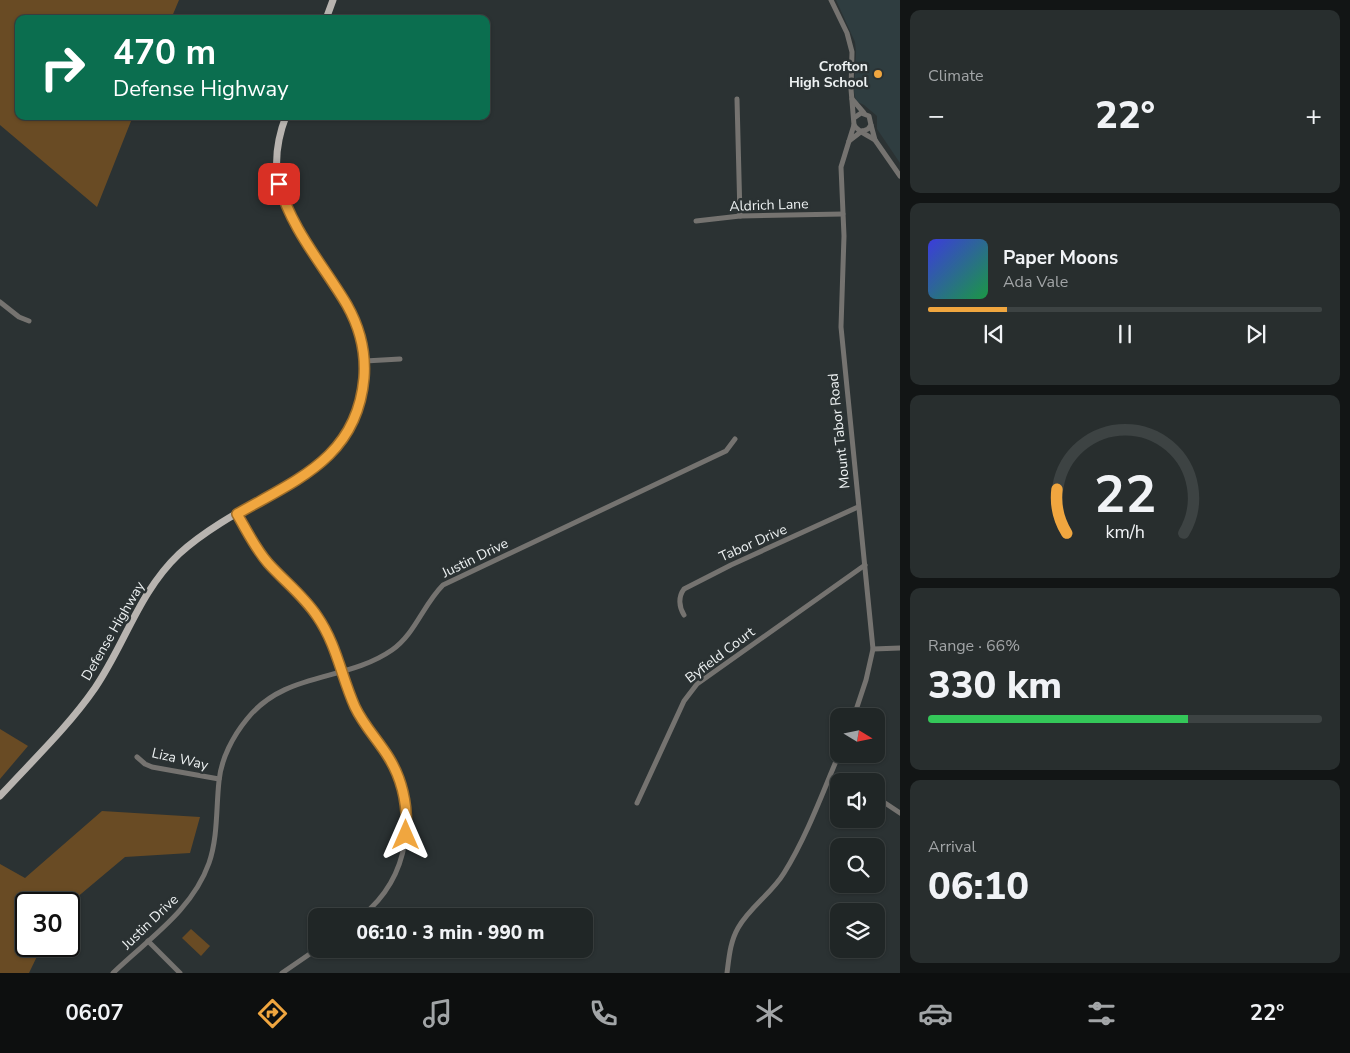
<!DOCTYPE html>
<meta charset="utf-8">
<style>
:root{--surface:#202626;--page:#282e2e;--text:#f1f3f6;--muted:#a2a5a7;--line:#3d4343;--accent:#f0a63f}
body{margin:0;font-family:"Nunito Sans",sans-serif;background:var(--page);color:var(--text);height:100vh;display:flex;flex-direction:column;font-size:19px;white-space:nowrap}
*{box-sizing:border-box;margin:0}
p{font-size:16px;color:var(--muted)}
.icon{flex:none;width:28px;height:28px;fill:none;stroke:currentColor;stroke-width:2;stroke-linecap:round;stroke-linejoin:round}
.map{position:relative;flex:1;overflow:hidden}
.side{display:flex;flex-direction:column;gap:10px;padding:10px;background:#121515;width:450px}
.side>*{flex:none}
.banner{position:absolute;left:15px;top:15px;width:475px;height:105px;border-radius:10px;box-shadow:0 1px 4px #0004,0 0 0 1px var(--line);background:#0b6e4f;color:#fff;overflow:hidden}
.needle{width:32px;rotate:100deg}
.controls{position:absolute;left:830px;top:708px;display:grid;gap:10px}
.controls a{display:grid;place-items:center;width:55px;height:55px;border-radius:10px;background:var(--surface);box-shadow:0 1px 4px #0004,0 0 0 1px var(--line);font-size:25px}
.speed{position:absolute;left:15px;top:892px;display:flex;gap:10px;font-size:25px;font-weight:700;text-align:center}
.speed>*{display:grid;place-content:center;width:65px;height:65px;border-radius:50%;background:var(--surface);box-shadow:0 1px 4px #0004,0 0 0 1px var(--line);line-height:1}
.speed .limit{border:2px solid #111;border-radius:8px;background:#fff;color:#111}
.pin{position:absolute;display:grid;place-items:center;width:42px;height:42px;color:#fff;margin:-21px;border-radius:10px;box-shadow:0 2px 8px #0006}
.me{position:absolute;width:55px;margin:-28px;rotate:0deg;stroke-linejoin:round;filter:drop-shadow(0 0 4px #0008)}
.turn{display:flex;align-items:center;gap:18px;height:105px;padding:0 15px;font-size:22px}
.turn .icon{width:65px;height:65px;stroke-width:2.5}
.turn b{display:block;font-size:35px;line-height:42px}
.big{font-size:38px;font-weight:800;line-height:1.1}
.side .card{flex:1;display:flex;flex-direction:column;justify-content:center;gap:8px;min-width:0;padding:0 18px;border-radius:10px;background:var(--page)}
.side .dial{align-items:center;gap:0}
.dial svg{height:130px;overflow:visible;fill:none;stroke:var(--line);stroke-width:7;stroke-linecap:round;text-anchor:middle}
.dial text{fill:var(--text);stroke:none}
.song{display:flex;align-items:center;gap:15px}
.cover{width:60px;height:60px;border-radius:8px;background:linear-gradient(135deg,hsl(240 70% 55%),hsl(140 70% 35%))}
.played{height:5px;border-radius:2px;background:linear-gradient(90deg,var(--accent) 20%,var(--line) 20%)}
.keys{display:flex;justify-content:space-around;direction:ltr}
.heat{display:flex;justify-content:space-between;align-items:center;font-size:28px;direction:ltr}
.charge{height:8px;border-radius:4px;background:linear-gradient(90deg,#34c759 66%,var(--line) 0)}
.trip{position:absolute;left:308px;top:908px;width:285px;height:50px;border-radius:10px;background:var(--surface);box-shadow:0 1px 4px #0004,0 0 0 1px var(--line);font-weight:800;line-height:50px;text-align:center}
.menu{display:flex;height:80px;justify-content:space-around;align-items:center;background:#0d0f0f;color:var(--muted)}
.menu .icon{width:35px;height:35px}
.menu .selected{color:var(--accent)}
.menu b{font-size:22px;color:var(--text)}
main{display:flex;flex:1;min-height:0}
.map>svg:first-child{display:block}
.built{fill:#2f3d40}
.green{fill:#694b24}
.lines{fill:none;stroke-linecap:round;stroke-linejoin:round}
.minor{stroke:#757370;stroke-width:5}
.major{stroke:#b8b4b0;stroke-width:7}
.route-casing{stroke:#9c6c29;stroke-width:12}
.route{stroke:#f0a63f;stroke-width:9}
.poi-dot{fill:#f0a63f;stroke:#2b3233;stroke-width:2}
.labels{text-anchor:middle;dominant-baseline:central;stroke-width:5;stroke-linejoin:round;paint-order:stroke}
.poi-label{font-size:14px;font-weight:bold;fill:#edf1f2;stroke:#2b3233;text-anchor:end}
.street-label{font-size:14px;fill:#edf1f2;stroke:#2b3233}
</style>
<main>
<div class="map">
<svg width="900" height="973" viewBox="0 0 900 973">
<rect width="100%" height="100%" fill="#2b3233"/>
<path class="built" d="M 836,0 L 900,0 L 900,163 L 877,129 L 877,116 L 864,105 L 856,101 L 854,92 L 856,52 L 855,42 Z"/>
<g class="green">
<path d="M 0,0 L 179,0 L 171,19 L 19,19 L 19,116 L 133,116 L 97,207 L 0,125 Z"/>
<path d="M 0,729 L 28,746 L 0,779 Z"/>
<path d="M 102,811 L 200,817 L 190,853 L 125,857 L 69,904 L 26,904 L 26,946 L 42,946 L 29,973 L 0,973 L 0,864 L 25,878 Z"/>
<path d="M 191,929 L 210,946 L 201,956 L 182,938 Z"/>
</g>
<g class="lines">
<g class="minor">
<path d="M 831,0 L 847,33 L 852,52 L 851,89 L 854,125 C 858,132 868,135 875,140"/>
<path d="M 737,99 L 740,216"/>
<path d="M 852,99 L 864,113"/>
<path d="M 854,118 L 861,113 L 869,116 L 871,125 L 868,129 L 863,131"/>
<path d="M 854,125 L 849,141 L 862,131"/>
<path d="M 871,125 L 875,140 L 900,176"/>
<path d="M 849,141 L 841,167 L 844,236 L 841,327 L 873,649 L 866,680 L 854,716"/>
<path d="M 696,221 L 740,216 L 843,214"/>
<path d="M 0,302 L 19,317 L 29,321"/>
<path d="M 365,361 L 400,359"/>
<path d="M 237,514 C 247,531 255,548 268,562 C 286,584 307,599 323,624 C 340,652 343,686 359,715 C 368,731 381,743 389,759 C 419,811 410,877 362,916"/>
<path d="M 684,615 C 679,607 678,597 684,589 L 731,565 L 858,507"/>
<path d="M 873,649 L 900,648"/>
<path d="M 137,757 L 145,764 L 152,767 L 219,779"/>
<path d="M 830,777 L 840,781"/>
<path d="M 876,797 L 900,813"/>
<path d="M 637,803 L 684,701 L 697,684 L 865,565"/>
<path d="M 148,941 L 180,973"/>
<path d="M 113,973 C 148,939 192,911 209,863 C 218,837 216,808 219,781 C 221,759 233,736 247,719 C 285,671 346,682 392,650 C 415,634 423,605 443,585 L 726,451 L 735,439"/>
<path d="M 282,973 L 317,949"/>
<path d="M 727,973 C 729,958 730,942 738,928 C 750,907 772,893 784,873 C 806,838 823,792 839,754"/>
</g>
<g class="major">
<path d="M 326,19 L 333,0"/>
<path d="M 0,796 C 32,761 68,727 95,688 C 125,644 139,592 179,554 C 216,520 273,495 316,467 C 341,447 357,423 363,391 C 373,328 336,288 305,239 C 296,225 287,211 282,195 C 273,169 276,142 286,116"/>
</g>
</g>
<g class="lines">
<g class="route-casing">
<path id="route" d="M 279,184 C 291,229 324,266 347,305 C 360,328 366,352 364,378 C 357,457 298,479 237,514 C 247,531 255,548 268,563 C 284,581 303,595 317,616 C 337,645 341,676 355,707 C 364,726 378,740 389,758 C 403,781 408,808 406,835"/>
</g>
<use href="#route" class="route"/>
</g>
<circle class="poi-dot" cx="878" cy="74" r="5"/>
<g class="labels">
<g class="poi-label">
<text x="868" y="66">Crofton<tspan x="868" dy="16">High School</tspan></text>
</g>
<g class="street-label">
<text transform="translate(769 205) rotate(-2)">Aldrich Lane</text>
<text transform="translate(839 431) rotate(-96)">Mount Tabor Road</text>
<text transform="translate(753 543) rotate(-24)">Tabor Drive</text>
<text transform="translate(475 558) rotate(-26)">Justin Drive</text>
<text transform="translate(113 631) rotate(-60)">Defense Highway</text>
<text transform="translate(720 655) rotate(-37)">Byfield Court</text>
<text transform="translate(180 759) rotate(13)">Liza Way</text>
<text transform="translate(150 922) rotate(-44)">Justin Drive</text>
</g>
</g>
</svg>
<div class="controls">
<a><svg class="needle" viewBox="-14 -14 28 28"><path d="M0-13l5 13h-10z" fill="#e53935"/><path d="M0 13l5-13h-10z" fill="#a2a5a7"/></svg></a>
<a><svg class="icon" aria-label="sound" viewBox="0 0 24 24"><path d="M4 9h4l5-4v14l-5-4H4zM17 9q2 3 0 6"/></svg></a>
<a><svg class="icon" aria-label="search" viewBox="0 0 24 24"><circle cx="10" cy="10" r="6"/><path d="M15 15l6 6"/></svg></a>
<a><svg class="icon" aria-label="layers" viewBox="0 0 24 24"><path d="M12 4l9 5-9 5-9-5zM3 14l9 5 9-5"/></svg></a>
</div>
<div class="speed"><div class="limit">30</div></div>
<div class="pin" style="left:279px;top:184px;background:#d93025"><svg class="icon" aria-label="arrive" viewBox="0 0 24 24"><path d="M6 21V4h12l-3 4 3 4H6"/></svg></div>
<svg class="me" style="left:406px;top:835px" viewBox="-20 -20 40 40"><path d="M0-17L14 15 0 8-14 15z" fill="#f0a63f" stroke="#fff" stroke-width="4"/></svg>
<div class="trip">06:10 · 3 min · 990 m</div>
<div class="banner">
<div class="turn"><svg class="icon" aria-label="right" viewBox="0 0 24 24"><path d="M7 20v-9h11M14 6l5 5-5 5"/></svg><div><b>470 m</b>Defense Highway</div></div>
</div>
</div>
<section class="side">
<div class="card"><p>Climate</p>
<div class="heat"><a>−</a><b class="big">22°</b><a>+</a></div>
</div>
<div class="card">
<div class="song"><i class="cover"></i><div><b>Paper Moons</b><p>Ada Vale</p></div></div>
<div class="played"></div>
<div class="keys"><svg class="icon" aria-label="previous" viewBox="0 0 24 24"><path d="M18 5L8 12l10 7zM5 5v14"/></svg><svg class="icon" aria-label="pause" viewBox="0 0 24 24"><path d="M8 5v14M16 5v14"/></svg><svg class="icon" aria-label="next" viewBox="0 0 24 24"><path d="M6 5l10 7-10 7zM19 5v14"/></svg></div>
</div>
<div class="card dial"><svg viewBox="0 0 100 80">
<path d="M14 69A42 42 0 1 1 86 69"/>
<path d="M14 69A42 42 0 0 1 8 42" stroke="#f0a63f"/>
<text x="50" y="56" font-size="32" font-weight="700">22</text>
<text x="50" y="72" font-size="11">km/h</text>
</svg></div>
<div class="card"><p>Range · 66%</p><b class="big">330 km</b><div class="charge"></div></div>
<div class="card"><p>Arrival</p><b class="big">06:10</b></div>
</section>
</main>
<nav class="menu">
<b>06:07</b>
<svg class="icon selected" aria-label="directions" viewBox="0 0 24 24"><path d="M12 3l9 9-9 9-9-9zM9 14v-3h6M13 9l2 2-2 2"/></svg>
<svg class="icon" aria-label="music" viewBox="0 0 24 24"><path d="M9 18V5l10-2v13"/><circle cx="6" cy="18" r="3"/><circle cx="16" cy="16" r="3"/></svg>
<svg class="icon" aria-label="phone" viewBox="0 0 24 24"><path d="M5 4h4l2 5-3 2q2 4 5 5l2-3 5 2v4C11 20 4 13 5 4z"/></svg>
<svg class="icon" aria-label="climate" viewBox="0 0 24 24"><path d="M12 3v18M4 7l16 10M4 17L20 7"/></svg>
<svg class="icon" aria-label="car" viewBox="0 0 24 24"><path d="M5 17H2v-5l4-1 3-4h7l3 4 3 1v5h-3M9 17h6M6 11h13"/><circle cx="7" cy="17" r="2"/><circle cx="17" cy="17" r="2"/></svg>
<svg class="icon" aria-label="filters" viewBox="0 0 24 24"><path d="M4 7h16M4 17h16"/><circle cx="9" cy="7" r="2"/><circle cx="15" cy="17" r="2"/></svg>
<b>22°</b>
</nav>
